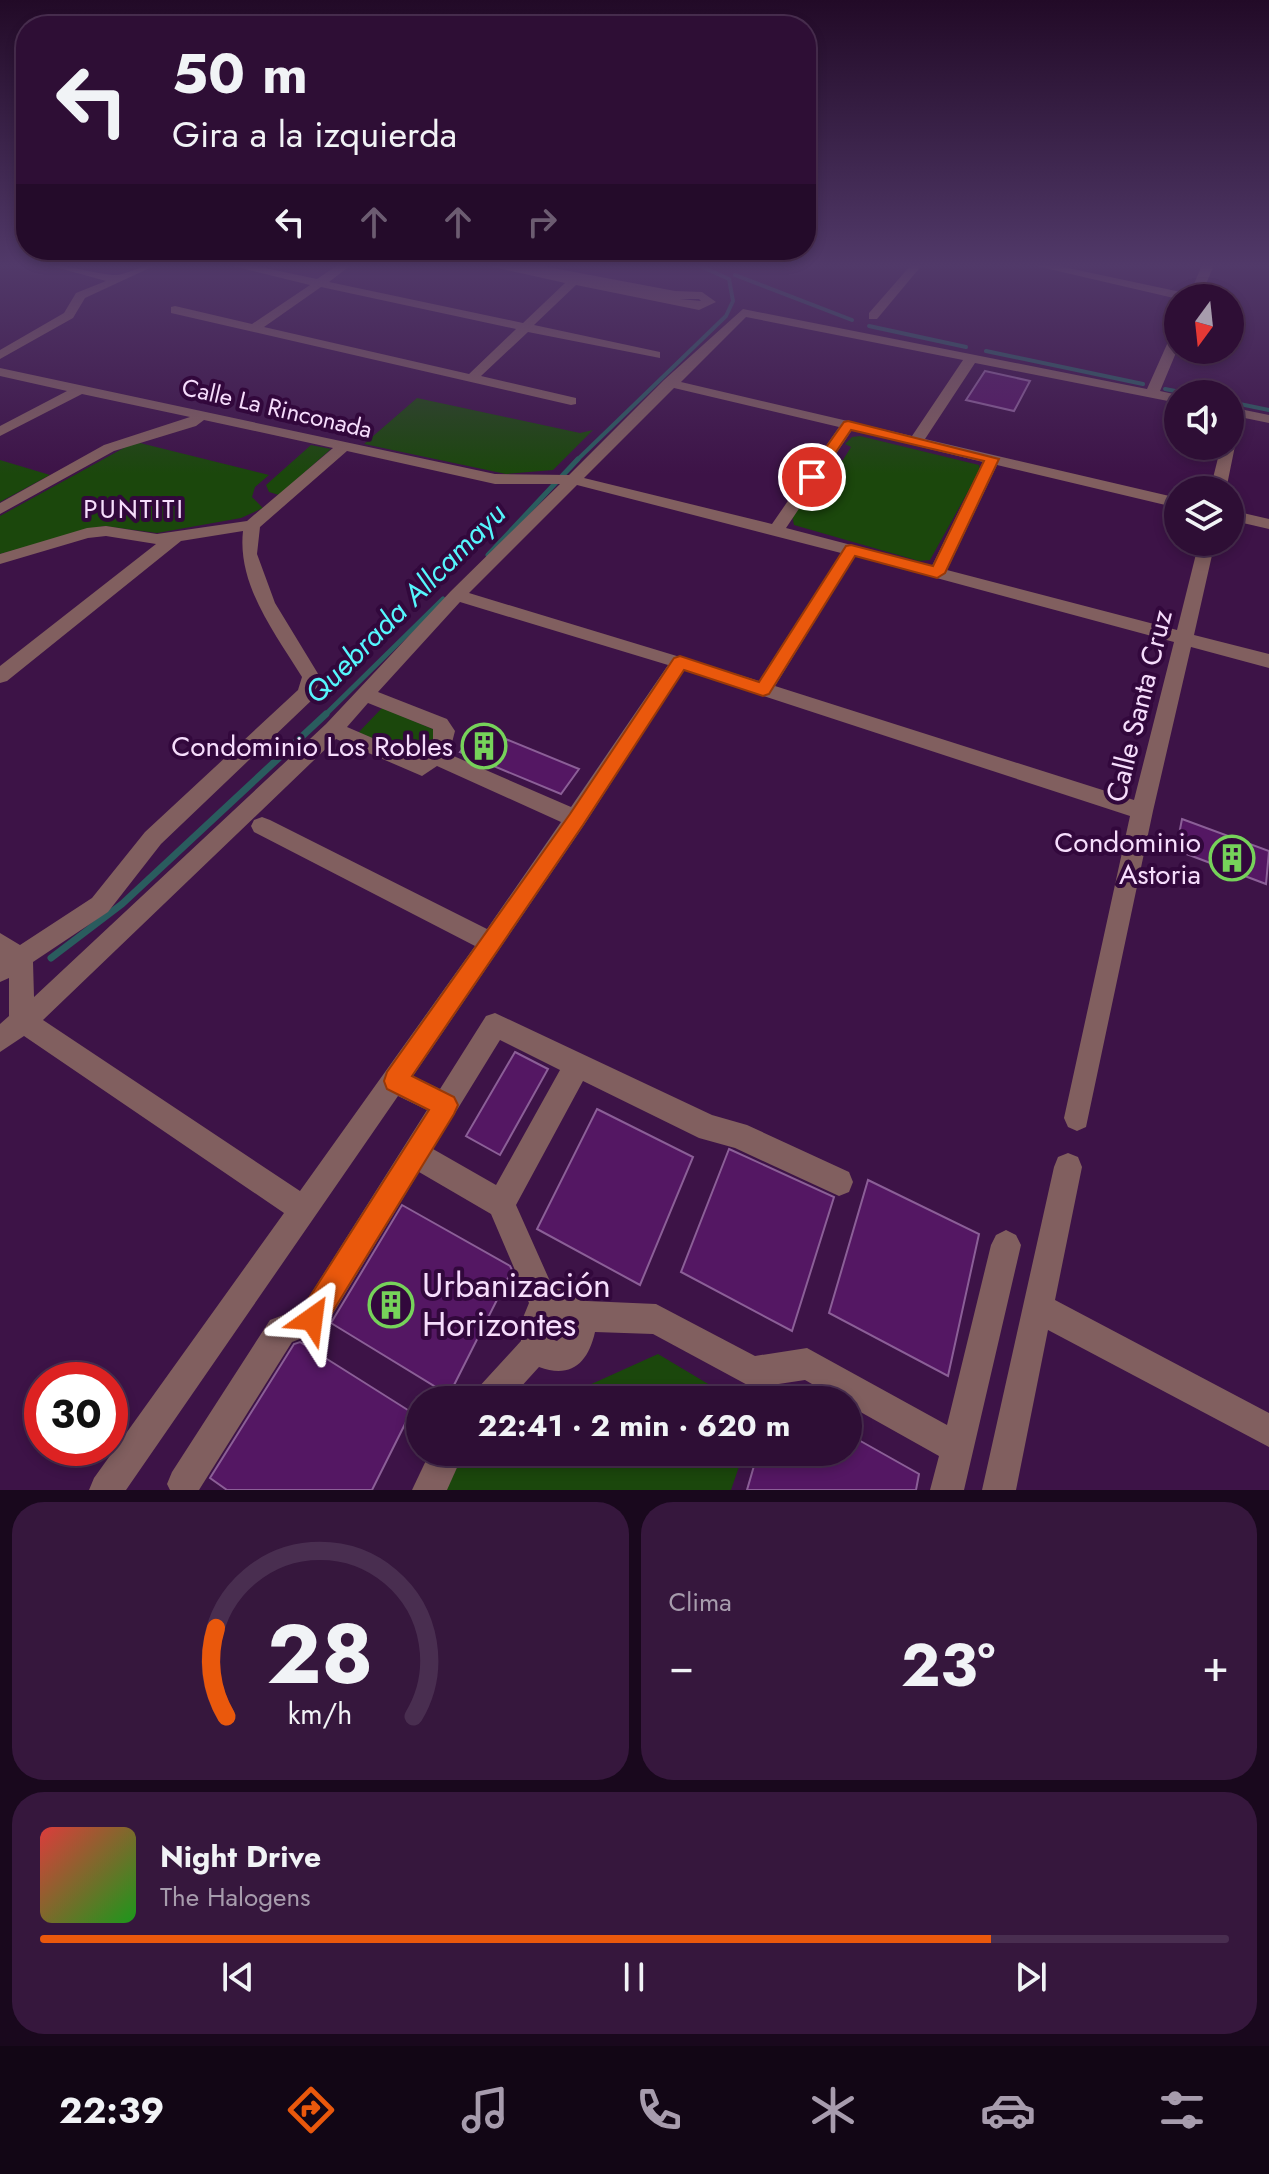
<!DOCTYPE html>
<html lang="es">
<meta charset="utf-8">
<style>
:root{--surface:#2e0e35;--page:#36173d;--text:#f1f3f6;--muted:#a79cad;--line:#492e50;--accent:#ea580c}
body{margin:0;font-family:Jost,sans-serif;background:var(--page);color:var(--text);height:100vh;display:flex;flex-direction:column;font-size:30px;white-space:nowrap}
*{box-sizing:border-box;margin:0}
p{font-size:26px;color:var(--muted)}
.icon{flex:none;width:44px;height:44px;fill:none;stroke:currentColor;stroke-width:2;stroke-linecap:round;stroke-linejoin:round}
.map{position:relative;height:1490px;overflow:hidden}
.sheet{display:flex;flex-direction:column;gap:12px;padding:12px;background:#19081d;flex:1}
.sheet>*{flex:none}
.top-card{position:absolute;left:16px;top:16px;width:800px;height:244px;border-radius:32px;box-shadow:0 4px 12px #0003,0 0 0 2px var(--line);background:#2e0e35;color:var(--text);overflow:hidden}
.needle{width:52px;rotate:195deg}
.fabs{position:absolute;left:1164px;top:284px;display:grid;gap:16px}
.fabs a{display:grid;place-items:center;width:80px;height:80px;border-radius:50%;background:var(--surface);box-shadow:0 4px 12px #0003,0 0 0 2px var(--line);font-size:40px}
.speed{position:absolute;left:24px;top:1362px;display:flex;gap:16px;font-size:40px;font-weight:700;text-align:center}
.speed>*{display:grid;place-content:center;width:104px;height:104px;border-radius:50%;background:var(--surface);box-shadow:0 4px 12px #0003,0 0 0 2px var(--line);line-height:1}
.speed .limit{border:12px solid #d22;background:#fff;color:#111}
.pin{position:absolute;display:grid;place-items:center;width:68px;height:68px;color:#fff;margin:-34px;border:4px solid #fff;border-radius:50%;box-shadow:0 2px 8px #0007}
.me{position:absolute;width:88px;margin:-44px;rotate:31deg;stroke-linejoin:round;filter:drop-shadow(0 0 6px #0008)}
.turn{display:flex;align-items:center;gap:28px;height:168px;padding:0 24px;font-size:36px}
.turn .icon{width:104px;height:104px;stroke-width:2.5}
.turn b{display:block;font-size:56px;line-height:68px}
.lanes{display:flex;align-items:center;height:76px;padding:0 24px;background:#0003;justify-content:center;gap:40px;direction:ltr}
.lanes .off{opacity:.35}
.big{font-size:60px;font-weight:700;line-height:1.1}
.sheet .widget{flex:1;display:flex;flex-direction:column;justify-content:center;gap:12px;min-width:0;padding:0 28px;border-radius:32px;background:var(--page)}
.sheet .dial{align-items:center;gap:0}
.dial svg{height:208px;overflow:visible;fill:none;stroke:var(--line);stroke-width:7;stroke-linecap:round;text-anchor:middle}
.dial text{fill:var(--text);stroke:none}
.song{display:flex;align-items:center;gap:24px}
.cover{width:96px;height:96px;border-radius:12px;background:linear-gradient(135deg,hsl(0 70% 55%),hsl(120 70% 35%))}
.played{height:8px;border-radius:4px;background:linear-gradient(90deg,var(--accent) 80%,var(--line) 80%)}
.keys{display:flex;justify-content:space-around;direction:ltr}
.heat{display:flex;justify-content:space-between;align-items:center;font-size:44px;direction:ltr}
.sheet .tiles{flex:1;display:grid;gap:12px;grid-template-columns:1fr 1fr}
.widget:last-child{grid-column:span 2}
.trip{position:absolute;left:406px;top:1386px;width:456px;height:80px;border-radius:40px;background:var(--surface);box-shadow:0 4px 12px #0003,0 0 0 2px var(--line);font-weight:700;line-height:80px;text-align:center}
.menu{display:flex;height:128px;justify-content:space-around;align-items:center;background:#120615;color:var(--muted)}
.menu .icon{width:56px;height:56px}
.menu .selected{color:var(--accent)}
.menu b{font-size:36px;color:var(--text)}
.map>svg:first-child{display:block}
.green{fill:#1b470c}
.lines{fill:none;stroke-linecap:round;stroke-linejoin:round}
.stream-far2{stroke:#2a5c5e;stroke-width:4}
.stream-far1{stroke:#2a5c5e;stroke-width:5}
.stream{stroke:#2a5c5e;stroke-width:7}
.building{fill:#541763;stroke:#8b5f97;stroke-width:2}
.minor{fill:#815f5f;fill-rule:evenodd}
.route{fill:#ea580c;stroke:#983908;stroke-width:2}
.labels{text-anchor:middle;dominant-baseline:central;stroke-width:8;stroke-linejoin:round;paint-order:stroke}
.far-street-label{font-size:24px;fill:#f6ddfc;stroke:#32083c}
.far-neighbourhood-label{font-size:26px;letter-spacing:2px;fill:#f6ddfc;stroke:#32083c}
.street-label{font-size:28px;fill:#f6ddfc;stroke:#32083c}
.poi-label{font-size:28px;fill:#f6ddfc;stroke:#32083c;text-anchor:end}
.water-label{font-size:30px;font-style:italic;fill:#55f6fd;stroke:#32083c}
.near-poi-label{font-size:34px;fill:#f6ddfc;stroke:#32083c;text-anchor:start}
</style>
<div class="map">
<svg width="1269" height="1490" viewBox="0 0 1269 1490">
<rect width="100%" height="100%" fill="#3d1347"/>
<g class="green">
<path d="M 417,398 L 580,433 L 593,430 L 553,470 L 506,474 L 364,444 Z"/>
<path d="M 860,436 L 979,465 L 980,470 L 930,560 L 919,561 L 794,525 L 792,515 L 830,463 L 843,460 L 851,447 L 845,444 L 852,437 Z"/>
<path d="M 140,443 L 269,475 L 255,487 L 252,497 L 263,508 L 241,518 L 157,533 L 104,526 L 0,554 L 0,516 L 131,444 Z"/>
<path d="M 311,445 L 331,449 L 279,495 L 269,492 L 266,485 Z"/>
<path d="M 0,460 L 50,475 L 0,502 Z"/>
<path d="M 382,708 L 438,731 L 438,743 L 421,758 L 413,759 L 357,734 Z"/>
<path d="M 658,1354 L 735,1400 L 556,1400 Z"/>
<path d="M 462,1452 L 744,1452 L 731,1490 L 444,1490 Z"/>
</g>
<g class="lines">
<g class="stream-far2">
<path d="M 735,275 L 852,320"/>
<path d="M 869,326 L 966,347"/>
<path d="M 986,351 L 1143,384"/>
<path d="M 1165,389 L 1191,394"/>
<path d="M 1230,402 L 1269,410"/>
<path d="M 576,461 L 726,316 L 733,301 L 729,279 L 698,265"/>
</g>
<g class="stream-far1">
<path d="M 488,555 L 578,459"/>
<path d="M 324,716 L 443,599"/>
</g>
<path class="stream" d="M 51,958 L 122,904 L 326,714"/>
</g>
<g class="building">
<path d="M 985,371 L 1030,381 L 1014,411 L 966,400 Z"/>
<path d="M 478,728 L 508,740 L 579,769 L 561,794 L 460,752 Z"/>
<path d="M 1182,819 L 1269,851 L 1266,884 L 1176,850 Z"/>
<path d="M 515,1052 L 548,1069 L 500,1155 L 466,1136 Z"/>
<path d="M 597,1109 L 693,1157 L 640,1285 L 537,1229 Z"/>
<path d="M 729,1149 L 834,1197 L 792,1331 L 681,1272 Z"/>
<path d="M 868,1180 L 979,1234 L 948,1376 L 829,1313 Z"/>
<path d="M 402,1205 L 510,1266 L 512,1270 L 449,1395 L 331,1323 Z"/>
<path d="M 300,1342 L 411,1412 L 372,1490 L 227,1490 L 210,1478 L 294,1344 Z"/>
<path d="M 848,1434 L 919,1474 L 916,1490 L 747,1490 L 758,1452 L 848,1452 Z"/>
</g>
<g class="lines">
<g class="minor">
<path d="M 48,265 C 70,265 90,273 113,275 C 125,276 140,265 156,265 L 85,298 L 73,318 L 0,359 L 0,350 L 64,313 L 76,293 L 106,281 Z"/>
<path d="M 229,265 L 251,265 L 317,279 L 338,265 L 351,265 L 329,282 L 523,323 L 565,283 L 485,265 L 537,265 L 675,291 L 702,292 L 716,302 L 699,310 L 576,285 L 534,325 L 660,352 L 660,358 L 528,332 L 481,376 L 576,398 L 576,404 L 571,405 L 171,313 L 171,307 L 175,306 L 252,324 L 310,285 ZM 321,287 L 516,329 L 469,374 L 264,327 ZM 680,299 L 699,299 L 701,301 Z"/>
<path d="M 911,265 L 922,265 L 877,319 L 869,319 L 869,313 Z"/>
<path d="M 1032,265 L 1054,265 L 1190,294 L 1202,265 L 1214,265 L 1200,298 L 1178,299 Z"/>
<path d="M 743,309 L 1147,389 L 1172,333 L 1178,329 L 1178,348 L 1160,391 L 1178,395 L 1178,403 L 975,363 L 925,439 L 1178,498 L 1178,508 L 997,465 L 947,570 L 1177,630 L 1199,542 L 1215,542 L 1194,635 L 1269,654 L 1269,668 L 1191,647 L 1153,811 L 1086,1127 L 1077,1131 L 1068,1127 L 1064,1118 L 1130,816 L 684,670 L 584,825 L 413,1076 L 440,1089 L 486,1016 L 495,1013 L 712,1115 L 747,1125 L 849,1172 L 853,1182 L 849,1192 L 839,1196 L 735,1148 L 699,1138 L 583,1081 L 516,1205 L 553,1288 L 567,1290 L 587,1301 L 656,1304 L 755,1356 L 807,1348 L 947,1425 L 991,1245 L 996,1235 L 1006,1230 L 1016,1235 L 1021,1245 L 964,1490 L 930,1490 L 939,1456 L 848,1405 L 848,1400 L 840,1400 L 805,1380 L 753,1388 L 653,1334 L 595,1332 C 588,1363 571,1379 539,1367 L 509,1400 L 472,1400 L 477,1389 L 521,1341 L 520,1325 L 529,1303 L 491,1214 L 419,1172 L 323,1330 L 292,1342 L 199,1490 L 170,1490 L 167,1484 L 172,1472 L 270,1320 L 302,1308 L 427,1110 L 398,1096 L 126,1490 L 89,1490 L 94,1478 L 284,1213 L 24,1036 L 0,1052 L 0,1024 L 9,1016 L 9,978 L 0,982 L 0,933 L 20,945 L 92,898 L 145,832 L 298,690 L 302,677 C 275,633 237,585 243,531 L 181,541 L 7,681 L 0,683 L 0,666 L 156,544 L 106,536 L 88,538 L 0,564 L 0,554 L 87,528 L 106,526 L 157,534 L 247,521 L 333,448 L 204,420 L 196,426 L 114,451 L 0,514 L 0,503 L 104,445 L 190,417 L 82,394 L 0,436 L 0,426 L 67,391 L 0,376 L 0,368 L 495,474 L 569,475 L 664,380 ZM 746,317 L 963,360 L 912,436 L 681,382 ZM 674,388 L 839,427 L 772,524 L 584,478 ZM 852,430 L 983,462 L 932,566 L 786,528 ZM 347,451 L 495,484 L 560,484 L 451,591 L 326,724 L 34,997 L 33,962 L 108,912 L 161,844 L 314,698 L 320,677 L 275,603 L 257,554 L 260,527 ZM 577,485 L 841,553 L 759,681 L 469,593 ZM 855,556 L 1174,642 L 1134,800 L 775,686 ZM 460,602 L 668,665 L 571,807 L 449,754 L 455,731 L 447,719 L 378,692 ZM 368,703 L 433,729 L 433,745 L 419,758 L 347,727 ZM 336,739 L 422,776 L 437,766 L 561,822 L 487,929 L 270,820 L 262,817 L 254,820 L 251,826 L 254,832 L 475,946 L 300,1191 L 43,1020 ZM 500,1040 L 560,1070 L 496,1185 L 433,1149 ZM 556,1318 L 565,1323 L 564,1335 L 557,1341 C 546,1338 550,1325 556,1318 Z"/>
<path d="M 1230,407 L 1269,415 L 1269,423 L 1230,415 Z"/>
<path d="M 1230,442 L 1235,446 L 1226,490 L 1210,490 L 1221,446 L 1230,446 Z"/>
<path d="M 1230,510 L 1269,519 L 1269,529 L 1230,520 Z"/>
<path d="M 1068,1153 L 1078,1157 L 1082,1167 L 1055,1300 L 1269,1413 L 1269,1447 L 1048,1330 L 1016,1490 L 982,1490 L 1054,1167 L 1058,1157 Z"/>
<path d="M 430,1452 L 464,1452 L 447,1490 L 412,1490 Z"/>
</g>
</g>
<linearGradient id="sky" x2="0" y2="1"><stop stop-color="#220a27"/><stop offset="0.56" stop-color="#513969"/><stop offset="1" stop-color="#513969" stop-opacity="0"/></linearGradient>
<rect width="1269" height="474" fill="url(#sky)"/>
<path class="route" d="M 848,421 L 999,459 L 945,573 L 937,578 L 855,556 L 769,694 L 763,696 L 684,670 L 583,825 L 412,1076 L 454,1097 L 458,1105 L 454,1114 L 322,1329 L 312,1333 L 302,1329 L 298,1319 L 302,1309 L 429,1110 L 387,1089 L 384,1081 L 387,1072 L 570,814 L 674,658 L 680,656 L 759,682 L 846,546 L 851,545 L 933,566 L 984,461 L 851,430 L 817,480 L 807,480 L 807,474 L 844,422 Z"/>
<defs>
<g id="building-ring" transform="scale(2.3)"><circle r="9.5" fill="#32083c" stroke="#76d25a" stroke-width="1.5"/><path d="M-4-6H4V6H1V3H-1V6H-4ZM-2.5-4.3h1.7v1.8h-1.7ZM.8-4.3h1.7v1.8H.8ZM-2.5-1h1.7V.8h-1.7ZM.8-1h1.7V.8H.8Z" fill="#76d25a"/></g>
</defs>
<g fill-rule="evenodd">
<use href="#building-ring" x="484" y="746"/>
<use href="#building-ring" x="1232" y="858"/>
<use href="#building-ring" x="391" y="1305"/>
</g>
<g class="labels">
<g class="far-street-label">
<text transform="translate(277 408) rotate(13)">Calle La Rinconada</text>
</g>
<g class="far-neighbourhood-label">
<text x="134" y="509">PUNTITI</text>
</g>
<g class="street-label">
<text transform="translate(1139 706) rotate(-76)">Calle Santa Cruz</text>
</g>
<g class="poi-label">
<text x="453" y="746">Condominio Los Robles</text>
<text x="1201" y="842">Condominio<tspan x="1201" dy="32">Astoria</tspan></text>
</g>
<g class="water-label">
<text transform="translate(405 603) rotate(-45)">Quebrada Allcamayu</text>
</g>
<g class="near-poi-label">
<text x="422" y="1285">Urbanización<tspan x="422" dy="39">Horizontes</tspan></text>
</g>
</g>
</svg>
<div class="fabs">
<a><svg class="needle" viewBox="-14 -14 28 28"><path d="M0-13l5 13h-10z" fill="#e53935"/><path d="M0 13l5-13h-10z" fill="#a79cad"/></svg></a>
<a><svg class="icon" aria-label="sound" viewBox="0 0 24 24"><path d="M4 9h4l5-4v14l-5-4H4zM17 9q2 3 0 6"/></svg></a>
<a><svg class="icon" aria-label="layers" viewBox="0 0 24 24"><path d="M12 4l9 5-9 5-9-5zM3 14l9 5 9-5"/></svg></a>
</div>
<div class="speed"><div class="limit">30</div></div>
<div class="pin" style="left:812px;top:477px;background:#d93025"><svg class="icon" aria-label="arrive" viewBox="0 0 24 24"><path d="M6 21V4h12l-3 4 3 4H6"/></svg></div>
<svg class="me" style="left:312px;top:1319px" viewBox="-20 -20 40 40"><path d="M0-17L14 15 0 8-14 15z" fill="#ea580c" stroke="#fff" stroke-width="4"/></svg>
<div class="trip">22:41 · 2 min · 620 m</div>
<div class="top-card">
<div class="turn"><svg class="icon" aria-label="left" viewBox="0 0 24 24"><path d="M17 20v-9H6M10 6l-5 5 5 5"/></svg><div><b>50 m</b>Gira a la izquierda</div></div>
<div class="lanes"><svg class="icon" aria-label="left" viewBox="0 0 24 24"><path d="M17 20v-9H6M10 6l-5 5 5 5"/></svg><svg class="icon off" aria-label="ahead" viewBox="0 0 24 24"><path d="M12 20V5M6 11l6-6 6 6"/></svg><svg class="icon off" aria-label="ahead" viewBox="0 0 24 24"><path d="M12 20V5M6 11l6-6 6 6"/></svg><svg class="icon off" aria-label="right" viewBox="0 0 24 24"><path d="M7 20v-9h11M14 6l5 5-5 5"/></svg></div>
</div>
</div>
<section class="sheet">
<div class="tiles">
<div class="widget dial"><svg viewBox="0 0 100 80">
<path d="M14 69A42 42 0 1 1 86 69"/>
<path d="M14 69A42 42 0 0 1 10 35" stroke="#ea580c"/>
<text x="50" y="56" font-size="32" font-weight="700">28</text>
<text x="50" y="72" font-size="11">km/h</text>
</svg></div>
<div class="widget"><p>Clima</p>
<div class="heat"><a>−</a><b class="big">23°</b><a>+</a></div>
</div>
<div class="widget">
<div class="song"><i class="cover"></i><div><b>Night Drive</b><p>The Halogens</p></div></div>
<div class="played"></div>
<div class="keys"><svg class="icon" aria-label="previous" viewBox="0 0 24 24"><path d="M18 5L8 12l10 7zM5 5v14"/></svg><svg class="icon" aria-label="pause" viewBox="0 0 24 24"><path d="M8 5v14M16 5v14"/></svg><svg class="icon" aria-label="next" viewBox="0 0 24 24"><path d="M6 5l10 7-10 7zM19 5v14"/></svg></div>
</div>
</div>
</section>
<nav class="menu">
<b>22:39</b>
<svg class="icon selected" aria-label="directions" viewBox="0 0 24 24"><path d="M12 3l9 9-9 9-9-9zM9 14v-3h6M13 9l2 2-2 2"/></svg>
<svg class="icon" aria-label="music" viewBox="0 0 24 24"><path d="M9 18V5l10-2v13"/><circle cx="6" cy="18" r="3"/><circle cx="16" cy="16" r="3"/></svg>
<svg class="icon" aria-label="phone" viewBox="0 0 24 24"><path d="M5 4h4l2 5-3 2q2 4 5 5l2-3 5 2v4C11 20 4 13 5 4z"/></svg>
<svg class="icon" aria-label="climate" viewBox="0 0 24 24"><path d="M12 3v18M4 7l16 10M4 17L20 7"/></svg>
<svg class="icon" aria-label="car" viewBox="0 0 24 24"><path d="M5 17H2v-5l4-1 3-4h7l3 4 3 1v5h-3M9 17h6M6 11h13"/><circle cx="7" cy="17" r="2"/><circle cx="17" cy="17" r="2"/></svg>
<svg class="icon" aria-label="filters" viewBox="0 0 24 24"><path d="M4 7h16M4 17h16"/><circle cx="9" cy="7" r="2"/><circle cx="15" cy="17" r="2"/></svg>
</nav>
